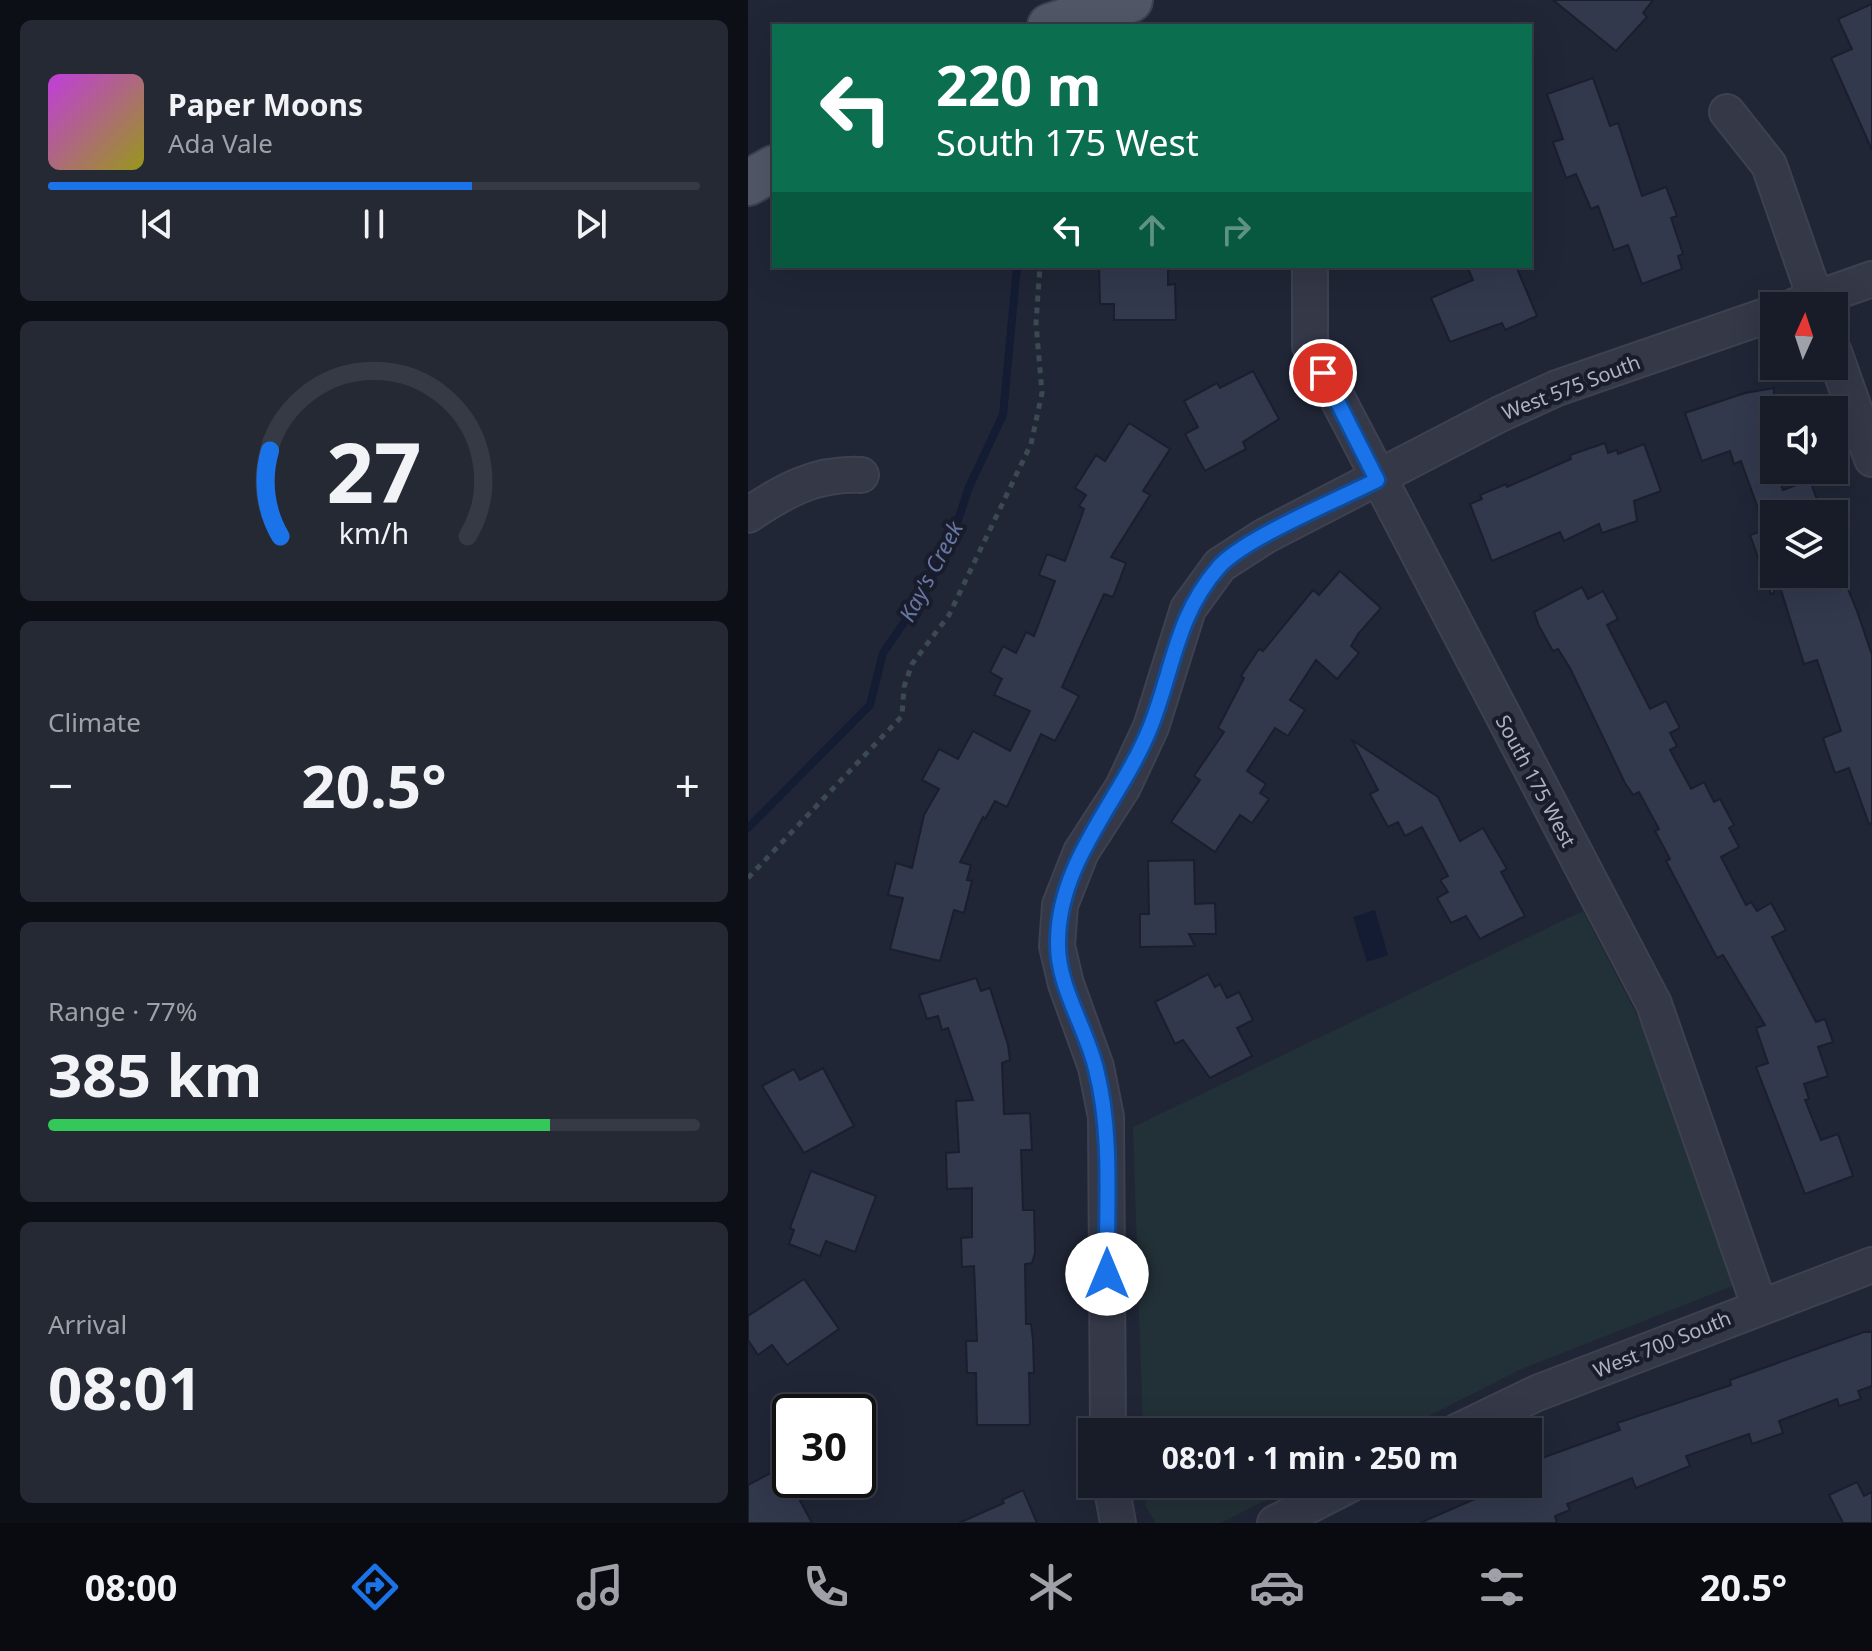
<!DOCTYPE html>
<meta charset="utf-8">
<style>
:root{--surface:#181c28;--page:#252934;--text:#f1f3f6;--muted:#9fa1a8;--line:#363a45;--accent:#1a73e8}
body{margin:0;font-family:"Noto Sans",sans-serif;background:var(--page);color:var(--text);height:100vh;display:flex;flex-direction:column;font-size:30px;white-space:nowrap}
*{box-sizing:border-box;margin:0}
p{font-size:26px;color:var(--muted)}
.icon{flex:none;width:44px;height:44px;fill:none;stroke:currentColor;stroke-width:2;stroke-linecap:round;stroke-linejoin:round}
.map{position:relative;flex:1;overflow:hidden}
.sheet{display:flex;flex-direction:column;gap:20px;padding:20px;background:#0d0f16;width:748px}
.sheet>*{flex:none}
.banner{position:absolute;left:24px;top:24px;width:760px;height:244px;border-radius:0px;box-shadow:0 8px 32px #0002,0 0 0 2px var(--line);background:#0b6e4f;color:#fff;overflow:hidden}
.needle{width:52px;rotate:3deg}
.buttons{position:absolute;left:1012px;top:292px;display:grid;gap:16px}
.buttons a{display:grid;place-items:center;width:88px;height:88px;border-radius:0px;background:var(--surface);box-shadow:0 8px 32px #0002,0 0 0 2px var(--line);font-size:40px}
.speed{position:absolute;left:24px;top:1394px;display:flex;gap:16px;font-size:40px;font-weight:700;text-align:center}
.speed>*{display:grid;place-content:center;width:104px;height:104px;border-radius:50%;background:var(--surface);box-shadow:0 8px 32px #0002,0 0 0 2px var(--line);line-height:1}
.speed .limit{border:4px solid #111;border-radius:12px;background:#fff;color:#111}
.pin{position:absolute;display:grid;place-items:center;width:68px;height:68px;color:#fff;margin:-34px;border:4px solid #fff;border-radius:50%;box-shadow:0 2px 8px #0007}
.me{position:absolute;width:88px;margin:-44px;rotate:0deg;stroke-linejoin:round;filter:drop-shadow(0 0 6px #0008)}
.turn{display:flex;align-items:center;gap:28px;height:168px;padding:0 32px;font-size:36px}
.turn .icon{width:104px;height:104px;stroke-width:2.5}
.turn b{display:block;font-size:56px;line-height:68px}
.lanes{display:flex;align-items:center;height:76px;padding:0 32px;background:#0003;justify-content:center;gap:40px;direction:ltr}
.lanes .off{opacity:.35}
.big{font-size:60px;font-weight:700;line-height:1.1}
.sheet .card{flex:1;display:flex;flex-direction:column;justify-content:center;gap:12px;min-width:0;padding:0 28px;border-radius:12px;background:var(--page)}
.sheet .dial{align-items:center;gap:0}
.dial svg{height:208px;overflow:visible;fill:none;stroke:var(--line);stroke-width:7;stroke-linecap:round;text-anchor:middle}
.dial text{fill:var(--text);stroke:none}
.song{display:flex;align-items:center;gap:24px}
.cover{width:96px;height:96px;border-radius:12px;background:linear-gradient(135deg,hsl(290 70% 55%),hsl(60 70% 35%))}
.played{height:8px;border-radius:4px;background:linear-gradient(90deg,var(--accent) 65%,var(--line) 65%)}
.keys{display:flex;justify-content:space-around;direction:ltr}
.heat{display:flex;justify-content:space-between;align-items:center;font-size:44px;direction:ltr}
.charge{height:12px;border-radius:6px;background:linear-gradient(90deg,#34c759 77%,var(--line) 0)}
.trip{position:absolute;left:330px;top:1418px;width:464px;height:80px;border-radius:0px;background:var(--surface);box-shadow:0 8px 32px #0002,0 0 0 2px var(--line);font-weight:700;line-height:80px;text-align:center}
.tab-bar{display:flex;height:128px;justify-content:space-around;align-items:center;background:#0a0b10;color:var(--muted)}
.tab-bar .icon{width:56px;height:56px}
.tab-bar .current{color:var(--accent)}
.tab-bar b{font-size:36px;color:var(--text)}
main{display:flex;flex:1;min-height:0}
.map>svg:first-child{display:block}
.green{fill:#223137}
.water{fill:#141c33}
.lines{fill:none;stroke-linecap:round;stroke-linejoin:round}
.stream{stroke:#141c33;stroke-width:8}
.building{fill:#32394d;stroke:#1b1f2d;stroke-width:2}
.minor-casing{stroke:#3d4150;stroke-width:38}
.major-casing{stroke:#3d4150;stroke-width:48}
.path{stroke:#3b4a50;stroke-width:5;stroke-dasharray:6 6;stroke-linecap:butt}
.minor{stroke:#343847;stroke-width:34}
.major{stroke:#515767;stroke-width:44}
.route-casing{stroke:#114b97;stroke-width:20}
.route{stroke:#1a73e8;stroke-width:14}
.labels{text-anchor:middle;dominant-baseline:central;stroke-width:8;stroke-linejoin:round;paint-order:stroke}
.street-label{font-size:20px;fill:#aeb2c4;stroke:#191d2b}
.water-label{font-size:22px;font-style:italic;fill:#6776a3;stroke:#191d2b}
</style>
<main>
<section class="sheet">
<div class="card">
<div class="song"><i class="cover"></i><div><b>Paper Moons</b><p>Ada Vale</p></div></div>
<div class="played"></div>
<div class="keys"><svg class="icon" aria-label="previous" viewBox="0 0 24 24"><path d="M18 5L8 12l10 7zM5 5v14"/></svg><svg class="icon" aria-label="pause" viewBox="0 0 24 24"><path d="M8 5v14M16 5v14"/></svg><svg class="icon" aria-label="next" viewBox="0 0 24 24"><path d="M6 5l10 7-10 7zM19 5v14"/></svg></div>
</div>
<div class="card dial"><svg viewBox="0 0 100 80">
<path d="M14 69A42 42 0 1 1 86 69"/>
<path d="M14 69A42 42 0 0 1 10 36" stroke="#1a73e8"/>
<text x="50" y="56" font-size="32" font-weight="700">27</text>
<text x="50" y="72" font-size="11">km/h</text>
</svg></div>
<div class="card"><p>Climate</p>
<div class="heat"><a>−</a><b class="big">20.5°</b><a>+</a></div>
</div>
<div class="card"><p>Range · 77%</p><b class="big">385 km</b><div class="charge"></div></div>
<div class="card"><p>Arrival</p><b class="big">08:01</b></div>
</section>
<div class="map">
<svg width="1124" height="1523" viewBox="0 0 1124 1523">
<rect width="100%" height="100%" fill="#202636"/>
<g class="green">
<path d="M 835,911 L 893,1023 L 987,1285 L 771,1370 L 650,1432 L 395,1432 L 385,1127 Z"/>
<path d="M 397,1484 L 549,1484 L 473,1523 L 408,1523 L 398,1507 Z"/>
</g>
<path class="water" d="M 627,910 L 640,955 L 619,962 L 605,917 Z"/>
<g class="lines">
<path class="stream" d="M 0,828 L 122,705 L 135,653 L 177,592 L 207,529 L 221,487 L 255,415 L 269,266"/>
</g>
<g class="building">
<path d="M 805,0 L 905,0 L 895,13 L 899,17 L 868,51 Z"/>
<path d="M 1124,4 L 1124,150 L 1083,58 L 1104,49 L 1090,19 Z"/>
<path d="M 845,78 L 862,126 L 870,123 L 894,196 L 918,187 L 929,216 L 923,218 L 935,254 L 930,256 L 934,269 L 894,284 L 880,245 L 866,250 L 850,206 L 843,209 L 828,174 L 818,178 L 805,142 L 815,139 L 799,94 Z"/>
<path d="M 367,266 L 420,266 L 420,285 L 427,284 L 428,320 L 366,320 L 366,304 L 352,304 L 351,267 Z"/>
<path d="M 719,266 L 768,266 L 789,316 L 757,330 L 754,323 L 702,342 L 683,298 L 725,280 Z"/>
<path d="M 505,371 L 531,419 L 495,442 L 498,449 L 457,471 L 437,434 L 450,427 L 436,401 L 469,383 L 472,388 Z"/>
<path d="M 1026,388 L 1026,436 L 1016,440 L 1026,470 L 1035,490 L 1062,480 L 1074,514 L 1012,514 L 993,461 L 986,464 L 982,451 L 954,461 L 937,413 L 997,393 Z"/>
<path d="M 381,423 L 422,449 L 395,491 L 402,495 L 363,557 L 378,563 L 365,597 L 356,594 L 314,687 L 331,696 L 307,741 L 293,734 L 259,807 L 247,801 L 237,819 L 235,817 L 212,862 L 223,865 L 219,880 L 224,881 L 216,913 L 206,910 L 192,961 L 142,949 L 155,898 L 140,895 L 148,863 L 164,868 L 176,815 L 191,789 L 174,780 L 191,749 L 210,759 L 225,731 L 262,751 L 282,711 L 246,695 L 254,679 L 242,672 L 255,646 L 268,653 L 278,632 L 286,636 L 307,581 L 291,575 L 299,554 L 317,561 L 336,509 L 331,506 L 338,495 L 327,488 L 348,455 L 357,461 Z"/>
<path d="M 857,443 L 860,453 L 869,450 L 870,454 L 896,444 L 913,491 L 886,501 L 889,521 L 854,533 L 851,524 L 816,541 L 812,532 L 744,561 L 722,504 L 734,499 L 732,495 L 758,484 L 759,487 L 823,459 L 822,455 Z"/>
<path d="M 1026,527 L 1026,593 L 1023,594 L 1002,535 Z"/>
<path d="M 592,571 L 633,608 L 610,634 L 603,646 L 611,653 L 589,679 L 568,660 L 542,700 L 557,710 L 540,736 L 527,728 L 499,771 L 518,784 L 512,793 L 521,799 L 504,823 L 492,815 L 467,852 L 423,822 L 452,780 L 446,776 L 476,732 L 470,728 L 496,678 L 493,676 L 511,649 L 515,651 L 565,590 L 571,595 Z"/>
<path d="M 1028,574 L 1094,574 L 1109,611 L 1124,655 L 1124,823 L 1121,824 L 1101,768 L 1087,773 L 1075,738 L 1093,731 L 1069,660 L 1056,664 Z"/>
<path d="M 834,587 L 840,599 L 855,591 L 870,619 L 859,625 L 902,709 L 918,701 L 932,728 L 922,733 L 929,746 L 922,750 L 943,789 L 956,782 L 966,802 L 972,799 L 986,825 L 981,828 L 991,847 L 973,857 L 998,905 L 1003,902 L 1009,911 L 1023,903 L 1038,930 L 1024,937 L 1068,1022 L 1077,1019 L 1085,1042 L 1070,1047 L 1080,1076 L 1056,1084 L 1061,1099 L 1057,1100 L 1073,1140 L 1090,1134 L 1105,1176 L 1057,1194 L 1008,1067 L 1020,1063 L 1008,1028 L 1017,1025 L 975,955 L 969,958 L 918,861 L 922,859 L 907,831 L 911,829 L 891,792 L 885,795 L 877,783 L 822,668 L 810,649 L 805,651 L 791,626 L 786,612 Z"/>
<path d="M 604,740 L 690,797 L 712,841 L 735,828 L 759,869 L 753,872 L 777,916 L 732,939 L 718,916 L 703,923 L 689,898 L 700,892 L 692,880 L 700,876 L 674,827 L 657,836 L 650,822 L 640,827 L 622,794 L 630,790 Z"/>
<path d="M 446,860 L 447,904 L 467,903 L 468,934 L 441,934 L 447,946 L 392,947 L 392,914 L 401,914 L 400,861 Z"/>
<path d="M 460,974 L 467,987 L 472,984 L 479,998 L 491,992 L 505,1020 L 489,1028 L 504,1056 L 462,1078 L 435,1040 L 427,1044 L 407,1002 Z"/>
<path d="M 228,978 L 233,991 L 242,988 L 260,1045 L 262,1060 L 254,1063 L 256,1114 L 282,1113 L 284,1150 L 273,1150 L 275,1210 L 286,1210 L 287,1253 L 284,1263 L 277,1264 L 278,1324 L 283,1324 L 285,1340 L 286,1373 L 281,1373 L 282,1425 L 229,1425 L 228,1373 L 219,1373 L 218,1341 L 229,1341 L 226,1266 L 214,1267 L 213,1238 L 224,1237 L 224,1188 L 199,1189 L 198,1153 L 211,1152 L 208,1101 L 225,1100 L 200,1028 L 194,1030 L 190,1016 L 179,1019 L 171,995 Z"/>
<path d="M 75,1068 L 106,1126 L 56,1153 L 14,1086 L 46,1069 L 52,1080 Z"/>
<path d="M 63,1171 L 128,1196 L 107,1252 L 78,1241 L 72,1256 L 41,1244 L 46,1230 L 42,1228 Z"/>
<path d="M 56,1279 L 91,1329 L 39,1365 L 24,1345 L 10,1355 L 0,1340 L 0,1316 Z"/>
<path d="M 1116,1332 L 1124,1332 L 1124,1386 L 1110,1391 L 1113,1399 L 1091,1406 L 1089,1399 L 1031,1421 L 1035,1433 L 1004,1444 L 1001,1434 L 938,1456 L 942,1466 L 888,1488 L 884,1478 L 819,1504 L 822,1510 L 807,1516 L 809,1523 L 672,1523 L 761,1484 L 780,1484 L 780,1463 L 872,1430 L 869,1423 L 983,1385 L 982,1380 Z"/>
<path d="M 42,1463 L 42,1482 L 64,1523 L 0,1523 L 0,1485 Z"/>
<path d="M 1109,1482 L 1116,1496 L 1124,1492 L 1124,1523 L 1095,1523 L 1081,1495 Z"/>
<path d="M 275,1490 L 289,1523 L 211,1523 L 256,1503 L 254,1500 Z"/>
</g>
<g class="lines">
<g class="minor-casing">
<g id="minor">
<path d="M 979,112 L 1021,165 L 1070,306"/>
<path d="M 562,266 L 562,346 L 906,1004 L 1011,1305"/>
<path d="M 1047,306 L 1124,279"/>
<path d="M 1086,352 L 1124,459"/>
<path d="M 0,515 C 37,490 68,473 113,475"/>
<path d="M 360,1432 L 358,1117 L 348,1067 L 318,984 L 309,946 L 312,905 L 333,852 L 375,787 L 403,727 L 440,609 L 472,565 L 517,536 L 752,414 L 809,388 L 1026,313"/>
<path d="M 708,1432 L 789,1393 L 1124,1265"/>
<path d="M 363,1484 L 370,1523"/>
<path d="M 527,1523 L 603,1484"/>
</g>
</g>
<g class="major-casing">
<g id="major">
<path d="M 302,26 L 382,0"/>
<path d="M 0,183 L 26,168"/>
</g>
</g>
<path class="path" d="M 0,878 L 154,716 L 156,687 L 164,664 L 201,615 L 283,444 L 294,393 L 288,323 L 292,266"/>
<use href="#minor" class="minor"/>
<use href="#major" class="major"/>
</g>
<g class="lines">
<g class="route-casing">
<path id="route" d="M 359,1274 C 358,1207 365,1135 348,1069 C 338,1027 309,986 310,942 C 310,861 373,800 402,728 C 425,671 428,616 470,568 C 494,539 592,499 629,480 L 575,373"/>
</g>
<use href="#route" class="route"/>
</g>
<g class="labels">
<g class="street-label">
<text transform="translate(823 387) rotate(-21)">West 575 South</text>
<text transform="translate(788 781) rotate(62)">South 175 West</text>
<text transform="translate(914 1344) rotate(-22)">West 700 South</text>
</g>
<g class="water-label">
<text transform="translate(182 571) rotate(-62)">Kay's Creek</text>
</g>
</g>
</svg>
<div class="buttons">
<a><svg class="needle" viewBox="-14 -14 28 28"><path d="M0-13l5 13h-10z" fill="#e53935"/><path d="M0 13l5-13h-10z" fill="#9fa1a8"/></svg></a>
<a><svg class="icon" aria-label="sound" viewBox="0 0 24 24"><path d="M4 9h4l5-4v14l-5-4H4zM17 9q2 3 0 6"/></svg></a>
<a><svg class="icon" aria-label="layers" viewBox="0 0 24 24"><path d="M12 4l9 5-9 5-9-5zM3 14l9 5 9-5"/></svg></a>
</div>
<div class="speed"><div class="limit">30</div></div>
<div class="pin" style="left:575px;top:373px;background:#d93025"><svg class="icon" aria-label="arrive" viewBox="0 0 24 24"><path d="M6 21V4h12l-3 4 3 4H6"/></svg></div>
<svg class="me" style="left:359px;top:1274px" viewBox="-20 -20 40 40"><circle r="19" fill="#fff"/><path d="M0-13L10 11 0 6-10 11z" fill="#1a73e8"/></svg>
<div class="trip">08:01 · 1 min · 250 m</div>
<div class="banner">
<div class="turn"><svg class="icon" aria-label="left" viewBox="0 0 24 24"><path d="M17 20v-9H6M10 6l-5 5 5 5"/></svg><div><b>220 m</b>South 175 West</div></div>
<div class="lanes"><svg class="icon" aria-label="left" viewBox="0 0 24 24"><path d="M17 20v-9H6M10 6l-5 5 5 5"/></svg><svg class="icon off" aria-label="ahead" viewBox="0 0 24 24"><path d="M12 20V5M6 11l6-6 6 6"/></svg><svg class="icon off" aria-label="right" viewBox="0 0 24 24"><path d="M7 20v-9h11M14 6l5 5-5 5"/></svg></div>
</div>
</div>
</main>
<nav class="tab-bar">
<b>08:00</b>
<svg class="icon current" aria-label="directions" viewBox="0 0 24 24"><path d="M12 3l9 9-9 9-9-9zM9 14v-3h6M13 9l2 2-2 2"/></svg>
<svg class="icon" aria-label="music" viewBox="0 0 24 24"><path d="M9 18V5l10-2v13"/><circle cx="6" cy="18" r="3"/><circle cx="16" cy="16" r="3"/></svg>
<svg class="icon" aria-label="phone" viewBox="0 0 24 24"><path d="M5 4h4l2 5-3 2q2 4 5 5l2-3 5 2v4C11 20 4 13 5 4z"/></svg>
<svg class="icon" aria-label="climate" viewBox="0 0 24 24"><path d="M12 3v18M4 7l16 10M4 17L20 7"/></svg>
<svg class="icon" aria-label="car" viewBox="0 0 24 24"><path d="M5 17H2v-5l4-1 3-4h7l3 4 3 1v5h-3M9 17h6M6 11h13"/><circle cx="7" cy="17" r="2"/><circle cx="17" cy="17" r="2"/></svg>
<svg class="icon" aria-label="filters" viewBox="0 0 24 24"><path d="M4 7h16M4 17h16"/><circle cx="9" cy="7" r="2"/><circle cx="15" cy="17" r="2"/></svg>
<b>20.5°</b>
</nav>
